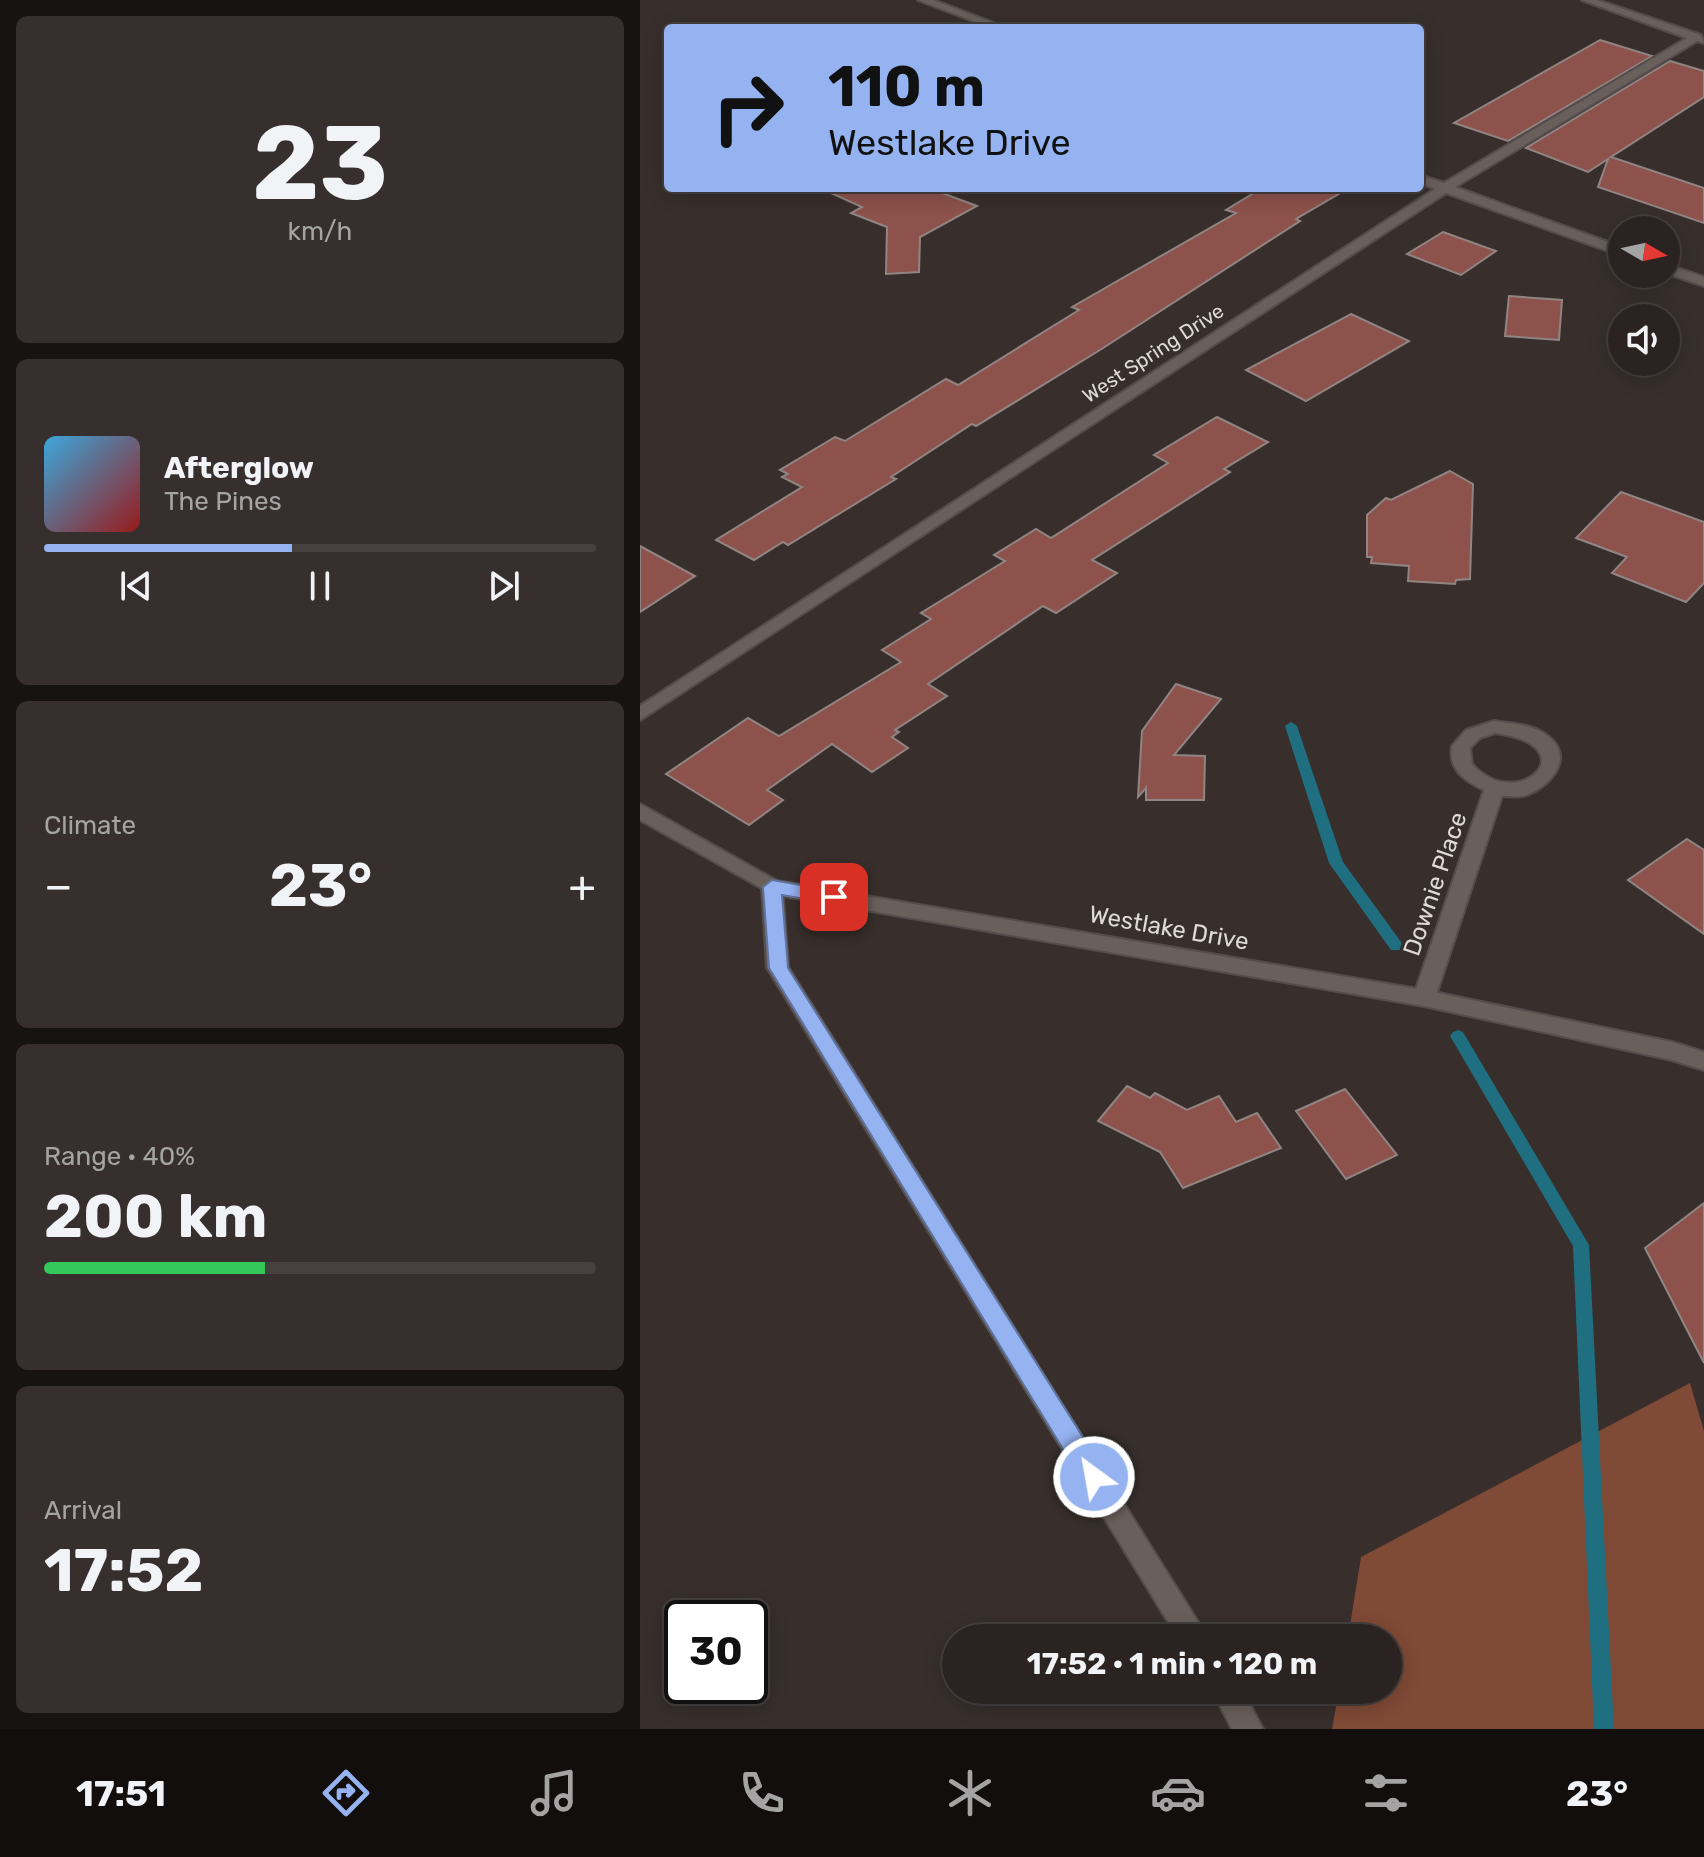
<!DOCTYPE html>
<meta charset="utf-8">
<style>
:root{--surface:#2a2321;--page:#362f2e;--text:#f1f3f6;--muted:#a5a4a5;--line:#46403f;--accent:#95b2f1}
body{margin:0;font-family:Rubik,sans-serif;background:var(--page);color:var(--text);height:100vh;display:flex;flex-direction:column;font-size:30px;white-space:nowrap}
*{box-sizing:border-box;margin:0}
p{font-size:26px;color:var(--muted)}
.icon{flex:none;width:44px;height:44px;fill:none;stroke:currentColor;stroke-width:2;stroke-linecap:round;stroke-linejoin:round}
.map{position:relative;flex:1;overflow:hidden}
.details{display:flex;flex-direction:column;gap:16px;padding:16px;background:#171312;width:640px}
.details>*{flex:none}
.top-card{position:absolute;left:24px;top:24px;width:760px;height:168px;border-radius:8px;box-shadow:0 4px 20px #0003,0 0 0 2px var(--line);background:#95b2f1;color:#111;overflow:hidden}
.needle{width:52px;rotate:99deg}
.controls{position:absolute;left:968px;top:216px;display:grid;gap:16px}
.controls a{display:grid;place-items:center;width:72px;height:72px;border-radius:50%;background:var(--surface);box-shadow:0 4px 20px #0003,0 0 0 2px var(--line);font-size:40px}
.speed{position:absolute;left:24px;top:1600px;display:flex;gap:16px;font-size:40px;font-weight:700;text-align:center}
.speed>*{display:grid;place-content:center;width:104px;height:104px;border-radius:50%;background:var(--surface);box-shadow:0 4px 20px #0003,0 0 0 2px var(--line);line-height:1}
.speed .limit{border:4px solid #111;border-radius:12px;background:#fff;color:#111}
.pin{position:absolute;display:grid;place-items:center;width:68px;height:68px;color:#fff;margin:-34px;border-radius:16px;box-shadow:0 4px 12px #0006}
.me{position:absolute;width:88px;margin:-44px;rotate:328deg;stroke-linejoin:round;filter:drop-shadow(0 0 6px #0008)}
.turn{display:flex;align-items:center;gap:28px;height:168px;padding:0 32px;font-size:36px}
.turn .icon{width:104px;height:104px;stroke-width:2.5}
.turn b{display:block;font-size:56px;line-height:68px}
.big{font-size:60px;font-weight:700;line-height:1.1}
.details .widget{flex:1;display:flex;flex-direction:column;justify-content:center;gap:12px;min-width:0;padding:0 28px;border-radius:12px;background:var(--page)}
.details .dial{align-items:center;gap:0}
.dial b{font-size:104px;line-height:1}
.song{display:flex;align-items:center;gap:24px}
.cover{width:96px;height:96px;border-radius:12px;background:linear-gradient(135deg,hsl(200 70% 55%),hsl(0 70% 35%))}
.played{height:8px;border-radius:4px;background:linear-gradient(90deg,var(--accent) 45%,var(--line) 45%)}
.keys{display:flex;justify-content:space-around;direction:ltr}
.heat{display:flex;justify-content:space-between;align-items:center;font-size:44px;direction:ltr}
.charge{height:12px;border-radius:6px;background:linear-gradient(90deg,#34c759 40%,var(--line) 0)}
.trip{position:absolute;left:302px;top:1624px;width:460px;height:80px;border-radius:40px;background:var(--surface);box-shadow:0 4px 20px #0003,0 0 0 2px var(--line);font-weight:700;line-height:80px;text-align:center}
.menu{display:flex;height:128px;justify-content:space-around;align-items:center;background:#110e0d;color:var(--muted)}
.menu .icon{width:56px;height:56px}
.menu .selected{color:var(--accent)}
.menu b{font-size:36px;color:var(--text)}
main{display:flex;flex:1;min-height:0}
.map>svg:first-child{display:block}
.forest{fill:#7f4a36}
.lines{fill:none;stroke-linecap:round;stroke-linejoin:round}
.stream{fill:#1f6f80;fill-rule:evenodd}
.building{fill:#8c524b;stroke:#908583;stroke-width:2}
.street-casing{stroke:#554d4b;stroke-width:4}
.secondary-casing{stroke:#554d4b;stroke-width:4}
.street{fill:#695f5b;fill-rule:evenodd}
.secondary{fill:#695f5b;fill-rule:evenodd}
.route{fill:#95b2f1;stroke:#61749d;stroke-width:2}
.labels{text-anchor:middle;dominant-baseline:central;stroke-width:7;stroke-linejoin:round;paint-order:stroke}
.far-street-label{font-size:20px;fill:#dfd9d7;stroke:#382f2c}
.street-label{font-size:24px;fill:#dfd9d7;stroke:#382f2c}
</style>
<main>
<section class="details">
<div class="widget dial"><b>23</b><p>km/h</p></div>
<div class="widget">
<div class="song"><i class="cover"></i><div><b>Afterglow</b><p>The Pines</p></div></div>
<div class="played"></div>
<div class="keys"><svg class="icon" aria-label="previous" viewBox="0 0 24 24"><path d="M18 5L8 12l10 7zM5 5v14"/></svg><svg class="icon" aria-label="pause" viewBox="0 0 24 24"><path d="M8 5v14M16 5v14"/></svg><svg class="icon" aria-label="next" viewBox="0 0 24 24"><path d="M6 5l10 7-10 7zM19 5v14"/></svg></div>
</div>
<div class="widget"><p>Climate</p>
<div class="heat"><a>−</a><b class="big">23°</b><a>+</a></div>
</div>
<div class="widget"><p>Range · 40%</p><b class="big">200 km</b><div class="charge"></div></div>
<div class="widget"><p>Arrival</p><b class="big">17:52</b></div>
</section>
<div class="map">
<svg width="1064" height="1729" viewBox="0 0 1064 1729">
<rect width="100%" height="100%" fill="#382f2c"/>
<path class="forest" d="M 1050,1383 L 1064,1431 L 1064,1729 L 692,1729 L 699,1690 L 748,1690 L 748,1638 L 708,1638 L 721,1557 Z"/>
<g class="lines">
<g class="stream">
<path d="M 651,722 L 657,726 L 703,862 L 761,942 L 763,946 L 761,950 L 751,950 L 689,863 L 645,726 Z"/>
<path d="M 818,1030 L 823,1032 L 949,1245 L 974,1729 L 954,1729 L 933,1246 L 810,1036 L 813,1032 Z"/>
</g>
</g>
<g class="building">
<path d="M 960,40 L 1012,56 L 868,141 L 814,123 Z"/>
<path d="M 1030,61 L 1064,71 L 1064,97 L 971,157 L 1064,188 L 1064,223 L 958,187 L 968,159 L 948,172 L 886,148 Z"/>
<path d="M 180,188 L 289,188 L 337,206 L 280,237 L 279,272 L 246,274 L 247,227 L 211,213 L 222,207 Z"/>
<path d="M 622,188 L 709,188 L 656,219 L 660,221 L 460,350 L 336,426 L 332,424 L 251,477 L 256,479 L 148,545 L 143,542 L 114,560 L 76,540 L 162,487 L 142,477 L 148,474 L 140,470 L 195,437 L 205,441 L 306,379 L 318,385 L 439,310 L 432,307 L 596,213 L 586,210 Z"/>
<path d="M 803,232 L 856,251 L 821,275 L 767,254 Z"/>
<path d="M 869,296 L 922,300 L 919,340 L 865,336 Z"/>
<path d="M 711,314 L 769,341 L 666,401 L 606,370 Z"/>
<path d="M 577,417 L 628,442 L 584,469 L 590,472 L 452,560 L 477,573 L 416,613 L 403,606 L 288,684 L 307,696 L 255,730 L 259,732 L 252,737 L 268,748 L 232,772 L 192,744 L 127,790 L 143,800 L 109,825 L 26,774 L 108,718 L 139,736 L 261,662 L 242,650 L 291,619 L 281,613 L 365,561 L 354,555 L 396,529 L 411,538 L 528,463 L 514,455 Z"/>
<path d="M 810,471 L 833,484 L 830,579 L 816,580 L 815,584 L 768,581 L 769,566 L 731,563 L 732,557 L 727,557 L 727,515 L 746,498 L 751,500 Z"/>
<path d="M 981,492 L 1064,522 L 1064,583 L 1046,602 L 972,573 L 987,557 L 936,538 Z"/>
<path d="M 0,546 L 55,576 L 0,612 Z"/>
<path d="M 536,684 L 581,699 L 534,755 L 565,756 L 564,800 L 506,800 L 506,788 L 498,797 L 502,731 Z"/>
<path d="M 1047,839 L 1064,850 L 1064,934 L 988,880 Z"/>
<path d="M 487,1086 L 510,1098 L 515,1093 L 547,1110 L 579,1096 L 596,1122 L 617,1113 L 641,1148 L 543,1188 L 520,1152 L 458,1121 Z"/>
<path d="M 705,1089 L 757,1155 L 706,1179 L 656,1111 Z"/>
<path d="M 1064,1203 L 1064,1363 L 1005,1248 Z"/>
</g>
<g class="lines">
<g class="street-casing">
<g id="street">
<path d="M 278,0 L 293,0 L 367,28 L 351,28 Z"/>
<path d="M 942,0 L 957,0 L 1061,35 L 1064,43 L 1057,41 L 815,187 L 982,247 L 982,256 L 806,193 L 0,720 L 0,706 L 795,189 L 780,183 L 780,175 L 804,183 L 1047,38 Z"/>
<path d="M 1026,264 L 1064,277 L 1064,286 L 1026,273 Z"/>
<path d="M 854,721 C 873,724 894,724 909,737 C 935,758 910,786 887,795 C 879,798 870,796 862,796 L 795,998 L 792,1004 L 776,1004 L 773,998 L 844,790 C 825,781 808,770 812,746 L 826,730 ZM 855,733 C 950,746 878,815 832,764 L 830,748 L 840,738 Z"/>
<path d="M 132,880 L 139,882 L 142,887 L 148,967 L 568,1638 L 538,1638 L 131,974 L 127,968 L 122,887 L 125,882 Z"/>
<path d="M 572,1690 L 602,1690 L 623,1729 L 592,1729 Z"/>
</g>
</g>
<g class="secondary-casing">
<path id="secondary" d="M 0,804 L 137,881 L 784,990 L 1032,1042 L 1064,1052 L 1064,1070 L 1032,1060 L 784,1006 L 132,894 L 0,820 Z"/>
</g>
<use href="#street" class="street"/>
<use href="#secondary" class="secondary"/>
</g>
<path class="route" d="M 132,880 L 194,891 L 204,897 L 194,904 L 142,895 L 148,968 L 463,1469 L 466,1477 L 463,1485 L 454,1489 L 445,1485 L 129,968 L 123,887 Z"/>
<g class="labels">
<g class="far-street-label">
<text transform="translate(513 353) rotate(-33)">West Spring Drive</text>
</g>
<g class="street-label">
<text transform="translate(795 884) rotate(-71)">Downie Place</text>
<text transform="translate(529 928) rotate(10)">Westlake Drive</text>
</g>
</g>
</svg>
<div class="controls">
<a><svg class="needle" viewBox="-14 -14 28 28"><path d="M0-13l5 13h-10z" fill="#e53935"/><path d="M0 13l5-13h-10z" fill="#a5a4a5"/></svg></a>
<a><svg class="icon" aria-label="sound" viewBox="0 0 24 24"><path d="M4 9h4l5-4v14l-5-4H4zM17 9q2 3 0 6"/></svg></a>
</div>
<div class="speed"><div class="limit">30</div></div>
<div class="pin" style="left:194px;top:897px;background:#d93025"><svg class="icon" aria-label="arrive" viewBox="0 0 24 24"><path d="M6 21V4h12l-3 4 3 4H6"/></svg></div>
<svg class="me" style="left:454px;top:1477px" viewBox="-20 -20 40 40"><circle r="17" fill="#95b2f1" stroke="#fff" stroke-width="3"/><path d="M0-11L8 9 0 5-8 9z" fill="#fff"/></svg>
<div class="trip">17:52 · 1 min · 120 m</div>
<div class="top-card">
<div class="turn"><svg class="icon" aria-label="right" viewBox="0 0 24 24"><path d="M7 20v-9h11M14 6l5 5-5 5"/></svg><div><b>110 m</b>Westlake Drive</div></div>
</div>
</div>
</main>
<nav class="menu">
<b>17:51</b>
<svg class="icon selected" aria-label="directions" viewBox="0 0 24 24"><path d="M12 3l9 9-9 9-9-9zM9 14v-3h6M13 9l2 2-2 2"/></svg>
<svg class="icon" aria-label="music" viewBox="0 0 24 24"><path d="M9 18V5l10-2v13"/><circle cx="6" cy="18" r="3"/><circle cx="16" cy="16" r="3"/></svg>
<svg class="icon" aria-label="phone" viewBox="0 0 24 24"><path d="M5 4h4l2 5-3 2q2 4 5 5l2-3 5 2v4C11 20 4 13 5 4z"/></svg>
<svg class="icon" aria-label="climate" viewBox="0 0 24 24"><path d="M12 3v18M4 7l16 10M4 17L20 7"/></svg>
<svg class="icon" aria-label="car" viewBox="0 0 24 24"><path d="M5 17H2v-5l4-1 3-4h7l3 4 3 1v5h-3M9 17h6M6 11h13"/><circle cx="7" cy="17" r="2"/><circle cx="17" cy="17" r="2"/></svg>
<svg class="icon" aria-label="filters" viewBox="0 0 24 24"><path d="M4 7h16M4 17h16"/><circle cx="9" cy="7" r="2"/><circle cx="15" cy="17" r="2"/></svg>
<b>23°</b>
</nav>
